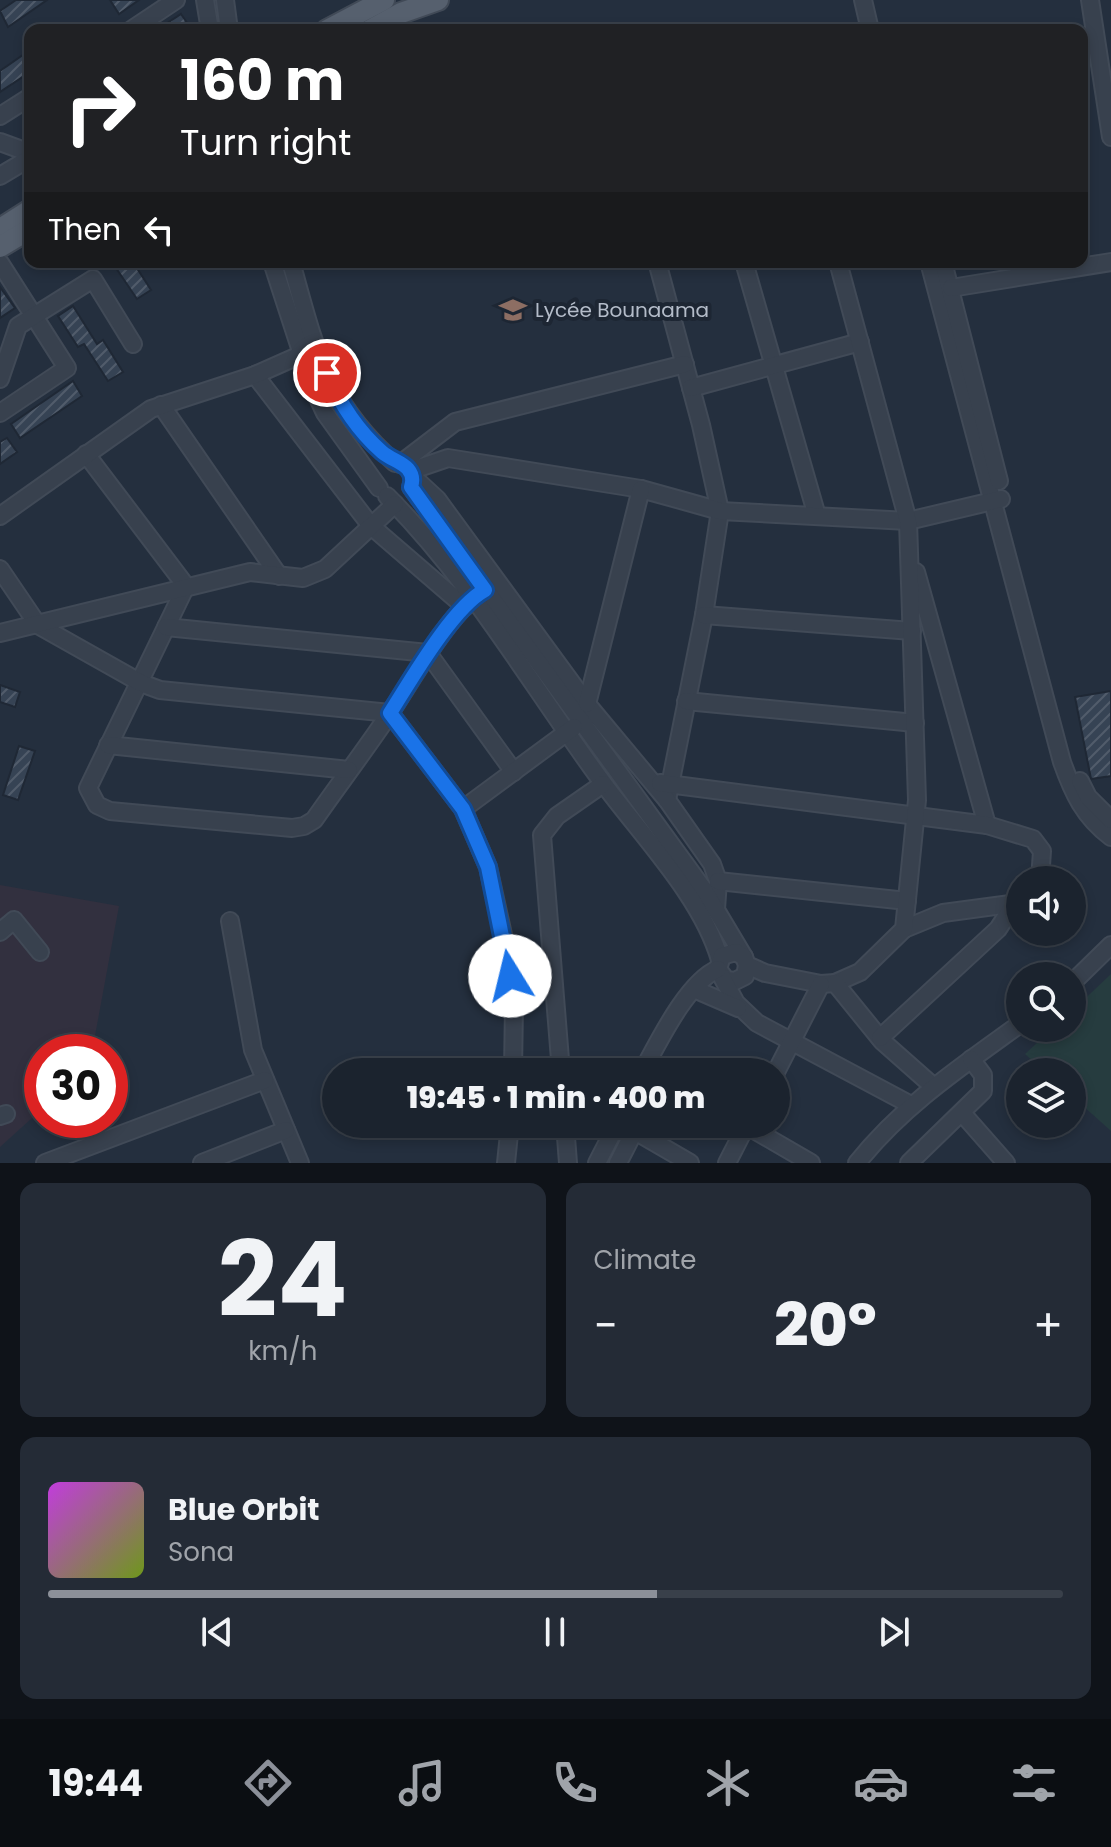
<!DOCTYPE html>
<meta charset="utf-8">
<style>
:root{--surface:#1b232e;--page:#242b36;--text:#f1f3f6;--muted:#a0a4aa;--line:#39404a;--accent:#8c9099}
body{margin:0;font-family:Poppins,sans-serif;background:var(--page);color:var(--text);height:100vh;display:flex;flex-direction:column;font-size:30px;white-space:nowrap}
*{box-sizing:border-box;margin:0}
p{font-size:26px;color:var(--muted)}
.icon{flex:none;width:44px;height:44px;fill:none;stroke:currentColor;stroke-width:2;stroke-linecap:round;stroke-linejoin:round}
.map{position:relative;height:1163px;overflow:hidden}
.drawer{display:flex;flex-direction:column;gap:20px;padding:20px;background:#0f1319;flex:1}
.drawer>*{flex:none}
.guide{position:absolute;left:24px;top:24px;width:1064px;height:244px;border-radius:16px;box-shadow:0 4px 12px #0003,0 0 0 2px var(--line);background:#202124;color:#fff;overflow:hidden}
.fabs{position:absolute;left:1006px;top:866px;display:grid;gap:16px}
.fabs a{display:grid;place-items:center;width:80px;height:80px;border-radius:50%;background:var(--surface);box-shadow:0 4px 12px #0003,0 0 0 2px var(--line);font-size:40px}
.speed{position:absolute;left:24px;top:1034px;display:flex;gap:16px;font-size:40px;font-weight:700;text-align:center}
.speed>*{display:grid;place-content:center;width:104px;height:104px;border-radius:50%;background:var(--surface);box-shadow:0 4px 12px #0003,0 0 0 2px var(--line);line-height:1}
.speed .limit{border:12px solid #d22;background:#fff;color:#111}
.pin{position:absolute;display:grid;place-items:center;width:68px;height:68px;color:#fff;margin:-34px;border:4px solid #fff;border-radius:50%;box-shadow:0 2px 8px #0007}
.me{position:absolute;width:88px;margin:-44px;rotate:351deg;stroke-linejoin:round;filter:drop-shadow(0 0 6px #0008)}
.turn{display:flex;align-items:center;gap:28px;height:168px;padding:0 24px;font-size:36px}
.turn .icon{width:104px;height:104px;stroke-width:2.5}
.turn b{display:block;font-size:56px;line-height:68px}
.then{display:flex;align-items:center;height:76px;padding:0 24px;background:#0003;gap:16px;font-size:30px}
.big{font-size:60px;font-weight:800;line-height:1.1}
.drawer .card{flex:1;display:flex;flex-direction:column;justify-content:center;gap:12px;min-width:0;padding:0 28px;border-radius:16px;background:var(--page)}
.drawer .dial{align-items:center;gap:0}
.dial b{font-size:104px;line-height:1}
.song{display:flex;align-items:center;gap:24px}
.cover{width:96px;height:96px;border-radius:12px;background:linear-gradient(135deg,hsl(290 70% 55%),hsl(80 70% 35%))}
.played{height:8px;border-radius:4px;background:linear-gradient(90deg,var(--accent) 60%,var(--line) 60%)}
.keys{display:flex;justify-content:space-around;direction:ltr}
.heat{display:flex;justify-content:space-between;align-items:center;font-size:44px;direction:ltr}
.drawer .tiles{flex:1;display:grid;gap:20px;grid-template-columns:1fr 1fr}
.card:last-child{grid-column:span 2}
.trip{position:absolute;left:322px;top:1058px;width:468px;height:80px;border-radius:40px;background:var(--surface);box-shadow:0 4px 12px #0003,0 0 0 2px var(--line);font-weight:800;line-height:80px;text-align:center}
.menu{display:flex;height:128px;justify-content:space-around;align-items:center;background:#0b0e12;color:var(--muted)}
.menu .icon{width:56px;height:56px}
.menu .current{color:var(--accent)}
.menu b{font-size:36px;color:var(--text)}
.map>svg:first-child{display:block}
.medical{fill:#32303f}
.grass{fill:#263c3f}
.building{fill:url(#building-hatch);stroke:#1f2835;stroke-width:2}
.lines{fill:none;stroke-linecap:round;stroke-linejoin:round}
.minor-casing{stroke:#414a57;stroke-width:20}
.major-casing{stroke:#414a57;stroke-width:24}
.minor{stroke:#38414e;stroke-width:16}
.major{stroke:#56606e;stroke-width:20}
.route-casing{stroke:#114b97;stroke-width:20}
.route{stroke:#1a73e8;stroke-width:14}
.labels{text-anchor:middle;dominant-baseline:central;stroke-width:8;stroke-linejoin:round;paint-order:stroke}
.poi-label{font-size:20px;fill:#b4bcc9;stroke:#1d2633;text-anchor:start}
</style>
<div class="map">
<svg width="1111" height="1163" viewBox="0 0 1111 1163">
<defs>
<pattern id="building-hatch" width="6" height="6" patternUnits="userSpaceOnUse" patternTransform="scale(2)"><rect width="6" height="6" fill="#364354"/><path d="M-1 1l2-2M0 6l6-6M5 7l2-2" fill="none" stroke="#515c6b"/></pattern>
</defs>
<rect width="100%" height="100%" fill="#242f3e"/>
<path class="medical" d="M 0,885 L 119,906 L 92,1052 L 42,1052 L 42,1109 L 0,1147 Z"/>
<path class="grass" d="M 1111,974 L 1111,1131 L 1072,1096 L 1072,1072 L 1045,1072 L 1025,1054 L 1053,1028 L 1072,1028 L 1072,1011 Z"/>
<g class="building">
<path d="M 16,0 L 47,0 L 8,27 L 0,11 Z"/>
<path d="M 110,0 L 139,0 L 119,14 Z"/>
<path d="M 181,14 L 192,30 L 157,30 Z"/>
<path d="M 30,50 L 30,72 L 0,92 L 0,71 Z"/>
<path d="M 125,262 L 133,262 L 151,290 L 137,299 L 116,268 Z"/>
<path d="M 0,287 L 15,308 L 0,318 Z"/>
<path d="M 73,306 L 97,344 L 103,340 L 123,372 L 108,381 L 84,344 L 78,347 L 58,316 Z"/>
<path d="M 73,381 L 82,396 L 20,438 L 11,424 Z"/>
<path d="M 7,438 L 17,452 L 0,464 L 0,442 Z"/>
<path d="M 0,685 L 20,692 L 15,707 L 0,702 Z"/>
<path d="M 1111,691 L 1111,776 L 1091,779 L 1075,697 Z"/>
<path d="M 19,746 L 35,751 L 18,800 L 3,795 Z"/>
</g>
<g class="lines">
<g class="minor-casing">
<g id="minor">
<path d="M 205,0 L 210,30"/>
<path d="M 225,0 L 229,30"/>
<path d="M 863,0 L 870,30"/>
<path d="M 1090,0 L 1111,137"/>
<path d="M 131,30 L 176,0"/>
<path d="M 0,116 L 30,97"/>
<path d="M 0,142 L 30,153"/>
<path d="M 0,176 L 30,158"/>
<path d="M 272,262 L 312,385 L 325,413 L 379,488"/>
<path d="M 291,262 C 315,347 325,402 395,463"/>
<path d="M 661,262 L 659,269 L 701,425 L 720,511 L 704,615 L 667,800"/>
<path d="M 744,262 L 817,516"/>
<path d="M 929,262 L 1062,762 C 1073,793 1084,817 1111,837"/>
<path d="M 943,262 L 999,481"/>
<path d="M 0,263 L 67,368 L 0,413"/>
<path d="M 951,288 L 1111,262"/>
<path d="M 255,375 L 371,526 L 465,607"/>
<path d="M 0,379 L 18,326 L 93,279 L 133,344"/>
<path d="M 691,388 L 860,342"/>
<path d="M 161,405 L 279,576"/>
<path d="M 86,454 L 186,586 L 88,788 L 97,805 L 110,811 L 292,828 L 304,826 L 314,820 C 339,784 366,749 390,713 C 413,679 451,609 485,590"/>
<path d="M 400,464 L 455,422 L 685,364"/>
<path d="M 410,471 L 448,458 L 641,489 L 720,511 L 908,521 L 1001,499"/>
<path d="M 412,476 L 437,499 L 587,704 L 667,800 L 712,864 L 718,881 L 716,909"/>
<path d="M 411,487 L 704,890 L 744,957"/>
<path d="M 387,496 C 472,581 532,687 603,783 C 642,836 702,897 720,960"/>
<path d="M 0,516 L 151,409 L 255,375 L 316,348"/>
<path d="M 0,569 L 38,625 L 141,683 L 160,690 L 390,713 L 463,809 L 488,867 L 506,948 L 514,1005 L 513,1072"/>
<path d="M 916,572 L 987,825"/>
<path d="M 704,615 L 912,631"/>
<path d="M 166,627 L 428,653 L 514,772"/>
<path d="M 0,633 L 250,572 L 303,578 L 325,569 L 395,504"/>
<path d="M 686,701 L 915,723"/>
<path d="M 587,704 L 641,489"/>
<path d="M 108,745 L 349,770"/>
<path d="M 1080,781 L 1088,797 L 1111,820"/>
<path d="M 660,783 L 987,825 L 1033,839 L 1042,851 L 1040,880"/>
<path d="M 463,809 L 574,727"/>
<path d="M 718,881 L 907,901"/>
<path d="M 230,921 L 253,1050 L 300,1163"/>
<path d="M 904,929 L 943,913 L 1018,903"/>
<path d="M 0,932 L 14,920 L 40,952"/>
<path d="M 747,965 L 745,976 L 735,981 L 726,980 L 718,969 L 722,956 L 736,952 L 744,957 L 747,965 L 765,973 L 821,984 L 835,983 L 860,972 L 904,929 L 917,800 L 908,521 L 838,262"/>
<path d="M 722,977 L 736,1003 L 757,1023 L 911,1105"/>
<path d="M 835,983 L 882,1041 L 934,1087"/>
<path d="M 1072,983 L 1111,945"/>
<path d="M 694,989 L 738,1008"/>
<path d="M 880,1038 L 998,929 L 1013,906"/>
<path d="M 561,1072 L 542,835 L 557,816 L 603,784"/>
<path d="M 642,1072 C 658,1043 687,982 718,969"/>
<path d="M 776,1072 L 821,984"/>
<path d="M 962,1113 L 1006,1163"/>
<path d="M 0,1116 L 6,1114"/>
<path d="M 565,1124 L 568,1163"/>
<path d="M 744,1124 L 811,1163"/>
<path d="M 635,1131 L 690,1163"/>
<path d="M 45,1163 L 265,1080"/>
<path d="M 202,1163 L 286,1130"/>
<path d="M 506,1163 L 510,1124"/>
<path d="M 597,1163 L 617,1124"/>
<path d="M 618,1163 L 638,1124"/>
<path d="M 727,1163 L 747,1124"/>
<path d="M 857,1163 C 902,1106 962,1066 1020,1024"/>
<path d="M 909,1163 L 983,1091 L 983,1075 L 971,1059"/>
</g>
</g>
<g class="major-casing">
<g id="major">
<path d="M 327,30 L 384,0"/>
<path d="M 370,30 L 401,13 L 438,0"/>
<path d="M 0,229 L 30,210"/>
<path d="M 0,247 L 30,229"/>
</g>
</g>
<use href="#minor" class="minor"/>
<use href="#major" class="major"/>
</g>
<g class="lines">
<g class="route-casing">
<path id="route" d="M 327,373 C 340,404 357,430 382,452 C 390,459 402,462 408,469 C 413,475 413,481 411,487 L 485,590 C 452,608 411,680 390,713 L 463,809 L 488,867 L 510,976"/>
</g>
<use href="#route" class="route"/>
</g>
<defs>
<g id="school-bare" transform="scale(2.16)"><path d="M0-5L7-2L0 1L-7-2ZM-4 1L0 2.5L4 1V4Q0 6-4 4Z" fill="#8d6e63" stroke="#1d2633" stroke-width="2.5" paint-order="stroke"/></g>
</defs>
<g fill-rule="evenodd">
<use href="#school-bare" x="513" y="310"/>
</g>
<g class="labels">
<g class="poi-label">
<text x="535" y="310">Lycée Bounaama</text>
</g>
</g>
</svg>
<div class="fabs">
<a><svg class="icon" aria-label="sound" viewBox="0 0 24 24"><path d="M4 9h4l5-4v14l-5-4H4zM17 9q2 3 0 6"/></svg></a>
<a><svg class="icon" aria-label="search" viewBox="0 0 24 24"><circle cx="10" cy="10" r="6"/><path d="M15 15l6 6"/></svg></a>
<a><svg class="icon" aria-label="layers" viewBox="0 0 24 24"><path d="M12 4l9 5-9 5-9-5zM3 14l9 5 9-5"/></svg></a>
</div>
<div class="speed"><div class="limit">30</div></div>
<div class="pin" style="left:327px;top:373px;background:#d93025"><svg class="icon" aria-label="arrive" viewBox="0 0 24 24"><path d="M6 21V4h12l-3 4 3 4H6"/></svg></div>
<svg class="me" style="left:510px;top:976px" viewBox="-20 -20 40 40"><circle r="19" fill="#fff"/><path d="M0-13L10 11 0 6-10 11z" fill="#1a73e8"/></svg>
<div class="trip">19:45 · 1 min · 400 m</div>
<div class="guide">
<div class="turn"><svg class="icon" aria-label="right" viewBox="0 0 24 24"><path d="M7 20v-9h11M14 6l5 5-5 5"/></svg><div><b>160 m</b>Turn right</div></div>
<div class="then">Then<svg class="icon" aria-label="left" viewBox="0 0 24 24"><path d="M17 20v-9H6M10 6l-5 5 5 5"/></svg></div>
</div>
</div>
<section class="drawer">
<div class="tiles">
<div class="card dial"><b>24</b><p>km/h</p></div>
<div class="card"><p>Climate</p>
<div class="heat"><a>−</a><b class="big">20°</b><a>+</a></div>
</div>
<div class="card">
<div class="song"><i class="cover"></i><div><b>Blue Orbit</b><p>Sona</p></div></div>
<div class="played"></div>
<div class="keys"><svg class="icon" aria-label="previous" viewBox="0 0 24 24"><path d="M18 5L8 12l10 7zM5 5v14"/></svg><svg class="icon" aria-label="pause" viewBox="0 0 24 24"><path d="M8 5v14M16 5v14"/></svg><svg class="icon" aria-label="next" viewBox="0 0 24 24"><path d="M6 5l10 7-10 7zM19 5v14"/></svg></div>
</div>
</div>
</section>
<nav class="menu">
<b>19:44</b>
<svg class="icon current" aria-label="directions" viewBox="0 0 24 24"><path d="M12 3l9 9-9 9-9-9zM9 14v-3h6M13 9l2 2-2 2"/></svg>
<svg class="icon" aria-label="music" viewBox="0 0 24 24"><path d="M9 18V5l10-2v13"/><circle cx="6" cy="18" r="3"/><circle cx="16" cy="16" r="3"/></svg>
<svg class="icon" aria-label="phone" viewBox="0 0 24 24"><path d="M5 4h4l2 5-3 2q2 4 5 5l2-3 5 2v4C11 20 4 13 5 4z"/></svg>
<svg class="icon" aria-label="climate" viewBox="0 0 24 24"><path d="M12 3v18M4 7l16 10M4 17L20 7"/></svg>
<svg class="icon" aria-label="car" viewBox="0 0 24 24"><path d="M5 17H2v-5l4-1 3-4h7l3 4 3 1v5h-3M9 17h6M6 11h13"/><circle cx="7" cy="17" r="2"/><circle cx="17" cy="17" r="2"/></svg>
<svg class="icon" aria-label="filters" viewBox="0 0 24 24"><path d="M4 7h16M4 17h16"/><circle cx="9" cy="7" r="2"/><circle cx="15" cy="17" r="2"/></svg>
</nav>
